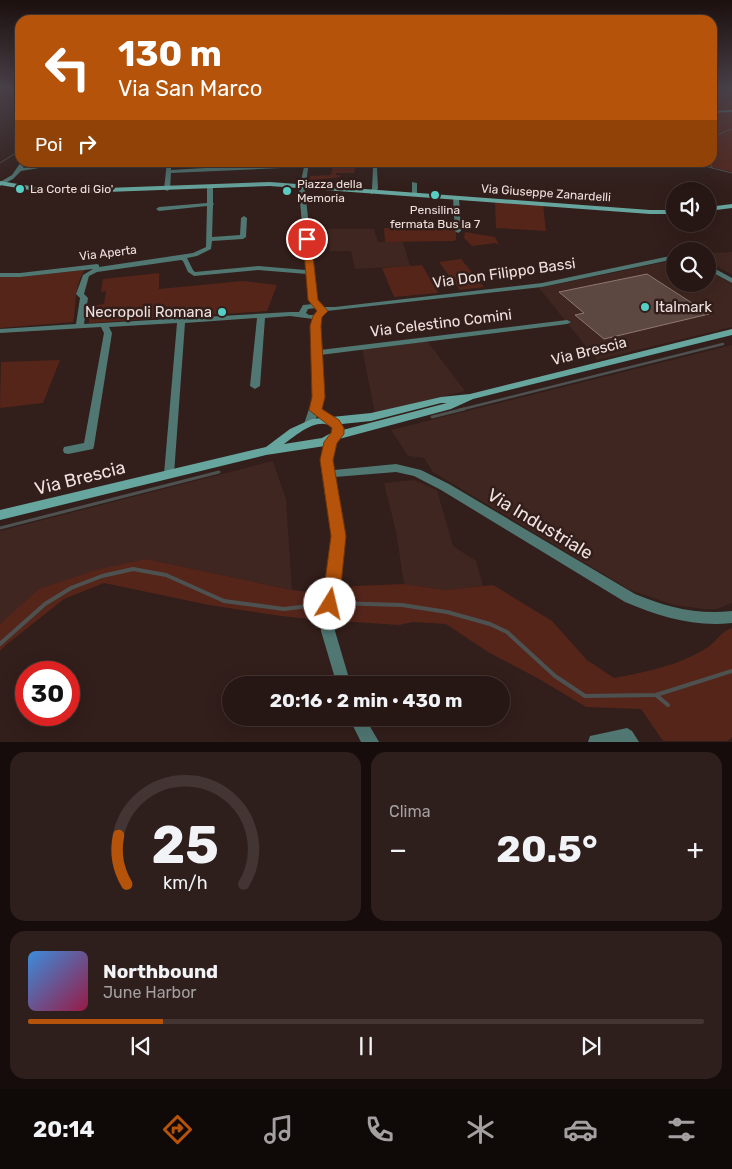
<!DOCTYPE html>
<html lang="it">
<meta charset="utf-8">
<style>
:root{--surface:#261614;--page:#2e1f1d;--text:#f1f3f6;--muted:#a49fa0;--line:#423534;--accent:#b45309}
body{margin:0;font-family:Rubik,sans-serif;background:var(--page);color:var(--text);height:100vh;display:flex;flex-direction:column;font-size:19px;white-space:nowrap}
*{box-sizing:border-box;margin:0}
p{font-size:16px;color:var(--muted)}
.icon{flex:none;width:28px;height:28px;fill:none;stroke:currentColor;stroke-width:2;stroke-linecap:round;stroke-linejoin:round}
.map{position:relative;height:742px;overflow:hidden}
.side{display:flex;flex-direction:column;gap:10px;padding:10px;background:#150c0b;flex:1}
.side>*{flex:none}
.top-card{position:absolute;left:15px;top:15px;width:702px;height:152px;border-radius:15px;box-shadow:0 5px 20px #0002,0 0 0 1px var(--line);background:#b45309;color:#fff;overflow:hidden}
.tools{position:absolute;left:666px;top:182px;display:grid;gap:10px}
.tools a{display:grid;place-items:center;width:50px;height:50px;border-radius:50%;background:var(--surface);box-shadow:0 5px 20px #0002,0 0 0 1px var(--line);font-size:25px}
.speed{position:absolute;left:15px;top:661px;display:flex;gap:10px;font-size:25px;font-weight:700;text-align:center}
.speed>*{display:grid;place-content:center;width:65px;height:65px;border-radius:50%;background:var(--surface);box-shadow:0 5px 20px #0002,0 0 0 1px var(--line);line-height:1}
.speed .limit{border:8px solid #d22;background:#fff;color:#111}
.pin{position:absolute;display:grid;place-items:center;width:42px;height:42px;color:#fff;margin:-21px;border:2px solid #fff;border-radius:50%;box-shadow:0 1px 5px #0007}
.me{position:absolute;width:55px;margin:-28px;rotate:9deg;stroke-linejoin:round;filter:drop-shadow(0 0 4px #0008)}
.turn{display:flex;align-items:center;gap:18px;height:105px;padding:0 20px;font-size:22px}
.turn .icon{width:65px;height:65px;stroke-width:2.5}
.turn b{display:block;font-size:35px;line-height:42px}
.then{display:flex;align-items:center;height:48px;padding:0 20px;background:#0003;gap:10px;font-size:19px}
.big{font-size:38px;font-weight:700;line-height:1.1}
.side .card{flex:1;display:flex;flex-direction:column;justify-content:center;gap:8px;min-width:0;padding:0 18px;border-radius:15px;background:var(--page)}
.side .dial{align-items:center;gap:0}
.dial svg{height:130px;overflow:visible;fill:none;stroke:var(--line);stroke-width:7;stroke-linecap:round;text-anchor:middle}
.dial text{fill:var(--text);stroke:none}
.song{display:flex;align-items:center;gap:15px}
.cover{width:60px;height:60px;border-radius:8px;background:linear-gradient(135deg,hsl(210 70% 55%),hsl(340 70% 35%))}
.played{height:5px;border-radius:2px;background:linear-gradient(90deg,var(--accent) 20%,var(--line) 20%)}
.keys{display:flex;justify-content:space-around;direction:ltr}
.heat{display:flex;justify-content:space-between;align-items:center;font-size:28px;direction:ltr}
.side .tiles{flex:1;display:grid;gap:10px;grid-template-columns:1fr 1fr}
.card:last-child{grid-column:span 2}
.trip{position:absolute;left:222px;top:676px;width:288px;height:50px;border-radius:25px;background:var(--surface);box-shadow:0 5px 20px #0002,0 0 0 1px var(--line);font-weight:700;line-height:50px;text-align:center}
.dock{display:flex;height:80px;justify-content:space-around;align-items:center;background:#0f0908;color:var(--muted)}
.dock .icon{width:35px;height:35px}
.dock .active{color:var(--accent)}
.dock b{font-size:22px;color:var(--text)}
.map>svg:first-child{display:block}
.built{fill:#3f2620}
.green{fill:#55251a}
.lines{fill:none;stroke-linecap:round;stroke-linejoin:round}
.stream-far3{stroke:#4d5251;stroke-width:1}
.stream-far2{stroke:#4d5251;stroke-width:2.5}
.stream-far1{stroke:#4d5251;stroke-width:3}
.stream{stroke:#4d5251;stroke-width:4}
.building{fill:#5d4741;stroke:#907771}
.street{fill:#507772;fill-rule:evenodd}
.secondary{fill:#66a69f;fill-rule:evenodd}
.route{fill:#b45309;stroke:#753606}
.poi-dot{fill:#56cec3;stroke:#321e1a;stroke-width:2}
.labels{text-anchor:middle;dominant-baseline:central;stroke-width:5;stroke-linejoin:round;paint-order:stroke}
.far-poi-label{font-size:12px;fill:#efe1de;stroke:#321e1a;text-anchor:start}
.far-street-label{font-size:12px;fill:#efe1de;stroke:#321e1a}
.street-label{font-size:15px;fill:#efe1de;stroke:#321e1a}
.poi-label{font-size:15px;fill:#efe1de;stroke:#321e1a;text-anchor:start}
.near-street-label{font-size:18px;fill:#efe1de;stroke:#321e1a}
</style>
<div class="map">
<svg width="732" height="742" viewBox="0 0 732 742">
<rect width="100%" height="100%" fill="#321e1a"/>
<g class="built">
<path d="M 328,229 L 374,229 L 378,242 L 403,242 L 410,266 L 355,269 L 351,251 L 330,251 Z"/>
<path d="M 732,252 L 732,275 L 708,261 L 708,253 Z"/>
<path d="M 675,260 L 675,284 L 708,284 L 708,270 L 732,284 L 732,327 L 597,360 L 539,288 Z"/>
<path d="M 427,341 L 465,391 L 375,414 L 362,348 Z"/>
<path d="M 732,345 L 732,603 L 717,609 L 703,609 L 674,605 L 630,590 L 433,472 L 424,458 L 408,456 L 391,430 Z"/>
<path d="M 273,461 L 286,499 L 292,590 L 146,559 L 0,624 L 0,531 Z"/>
<path d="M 414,480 L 437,490 L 453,546 L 476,561 L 483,586 L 445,590 L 404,584 L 396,532 L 384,483 Z"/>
</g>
<g class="green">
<path d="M 713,87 L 732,87 L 732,172 L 695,163 L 712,162 Z"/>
<path d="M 310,163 L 378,163 L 390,167 L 355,168 L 354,173 L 336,173 L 336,175 L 340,175 L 340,177 L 309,181 L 310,176 L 331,175 L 333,164 Z"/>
<path d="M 497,202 L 543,204 L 546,231 L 496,228 L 495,203 Z"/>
<path d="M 455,227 L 456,231 L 456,240 L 453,241 L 385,242 L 384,228 Z"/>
<path d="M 465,232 L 495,237 L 499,245 L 496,243 L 472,246 L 464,238 Z"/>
<path d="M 461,259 L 484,287 L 460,290 L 439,262 Z"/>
<path d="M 422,265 L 438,293 L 394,297 L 382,268 Z"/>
<path d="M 85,270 C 73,287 77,304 73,322 L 0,328 L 0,277 L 19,277 Z"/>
<path d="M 159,273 L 159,289 L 243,281 L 277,285 L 267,311 L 89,323 L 89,306 L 104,304 L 106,291 L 101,292 L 103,279 Z"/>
<path d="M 60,360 L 43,403 L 0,408 L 1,362 Z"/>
<path d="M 146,559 L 292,590 L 316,593 L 329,590 L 321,620 L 281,616 L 209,605 L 104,583 L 64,599 L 6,645 L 0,651 L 0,624 L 39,589 L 96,570 Z"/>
<path d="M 404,584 L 445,590 L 493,585 L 552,621 L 587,660 L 614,678 C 645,672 681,665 708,647 C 717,641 721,631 732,628 L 732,737 L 728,741 L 663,741 L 641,709 L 586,707 L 539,679 L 488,652 L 446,624 L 413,622 L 399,625 L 339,621 L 342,588 L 355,586 Z"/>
</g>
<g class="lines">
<g class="stream-far3">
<path d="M 712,137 L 732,129"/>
<path d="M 692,162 L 712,168"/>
<path d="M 711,162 L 712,168 L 732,173"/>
<path d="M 0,163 L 16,153 L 15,145 L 20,141"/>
</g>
<path class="stream-far2" d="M 459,410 L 723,344"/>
<g class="stream-far1">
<path d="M 432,417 L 464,409"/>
<path d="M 0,528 L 219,472"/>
</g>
<g class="stream">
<path d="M 334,603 L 402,605 L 447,612 L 490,624 L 507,632 L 555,676 L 585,696 L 656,695 L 732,671"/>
<path d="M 0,644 L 45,604 L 71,588 L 102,576 L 133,569 L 166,575 L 224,601 L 284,609 L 326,604"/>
<path d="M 656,695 L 668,705"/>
</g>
</g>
<path class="building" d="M 647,274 L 709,314 L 604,339 L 575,315 L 584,313 L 559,292 Z"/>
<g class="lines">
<g class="street">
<path d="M 732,110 L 732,112 L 712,113 L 712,111 Z"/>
<path d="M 21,162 L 26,162 L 23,168 L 60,162 L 75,162 L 21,171 L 13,179 L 0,186 L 0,182 L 12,175 Z"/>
<path d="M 167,162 L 171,162 L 171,170 L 309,162 L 305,190 L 317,300 L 323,307 L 335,307 L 542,283 L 675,255 L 675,259 L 542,287 L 327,311 L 322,317 L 319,326 L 320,350 L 567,320 L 571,322 L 567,324 L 320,355 L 323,397 L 319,408 L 334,420 L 332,422 L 329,423 L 317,416 L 312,426 L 306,426 L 304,424 L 313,397 L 311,326 L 313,319 L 290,316 L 265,318 L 260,386 L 255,389 L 250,386 L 257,318 L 185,323 L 174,474 L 173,477 L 169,478 L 165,477 L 164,474 L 177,323 L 109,327 L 112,333 L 94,446 L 93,449 L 68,454 L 64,453 L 63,450 L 64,447 L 84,443 L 104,333 L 101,327 L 0,333 L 0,329 L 76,324 L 80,298 L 76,294 L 83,275 L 93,269 L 20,277 L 0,277 L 0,273 L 20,273 L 97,264 L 99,265 L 99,267 L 193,253 L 206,247 L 207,206 L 159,211 L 156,209 L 159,207 L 207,203 L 207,187 L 210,185 L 213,187 L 213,203 L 214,204 L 213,205 L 212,237 L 240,235 L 241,218 L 244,216 L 247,218 L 246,237 L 243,239 L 212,241 L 211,249 L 197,256 L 187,258 L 193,270 L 195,272 L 258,266 L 306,270 L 299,190 L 304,167 L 171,173 L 170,189 L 167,191 L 164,189 ZM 181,260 L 183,261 L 188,272 L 194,276 L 258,270 L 307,274 L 309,300 L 313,304 L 303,305 L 299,312 L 290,312 L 84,324 L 88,298 L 84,294 L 89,276 L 97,272 ZM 316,308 L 319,311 L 314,315 L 309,315 L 306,313 L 308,309 Z"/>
<path d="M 375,167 L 377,168 L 378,189 L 372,194 L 369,192 L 372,189 L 373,168 Z"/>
<path d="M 412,182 L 417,183 L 417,196 L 412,195 Z"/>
<path d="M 456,196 L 459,198 L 461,231 L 458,233 L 455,231 L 453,198 Z"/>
<path d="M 708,265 L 732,278 L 732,283 L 708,270 Z"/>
<path d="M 331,437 L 335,438 L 336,440 L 332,460 L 334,470 L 396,464 L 421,470 L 449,484 L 635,594 C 666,607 697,615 732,611 L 732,623 C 694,627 660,617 625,602 L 441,490 L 414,476 L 396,472 L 335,477 L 344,536 L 339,590 L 335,618 L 335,631 L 351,685 L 337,685 L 321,631 L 321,618 L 327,590 L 332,536 L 323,474 L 322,460 L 326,440 L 327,438 Z"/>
<path d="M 349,718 L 365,718 L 379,742 L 361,742 Z"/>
<path d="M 627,728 L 632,731 L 639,742 L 588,742 L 590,736 Z"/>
</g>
<g class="secondary">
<path d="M 0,181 L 36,187 L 79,189 L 270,182 L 650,210 L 675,210 L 675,214 L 650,214 L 270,186 L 79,193 L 36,191 L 0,185 Z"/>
<path d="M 732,204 L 732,208 L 708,211 L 708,207 Z"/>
<path d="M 732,329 L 732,335 L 473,399 L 451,409 L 339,439 L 325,446 L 266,455 L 0,520 L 0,510 L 266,447 L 290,429 L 312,419 L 371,413 L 441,397 L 470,394 ZM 441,403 L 447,403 L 331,433 L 322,438 L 284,444 C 295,436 311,422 325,424 C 331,425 334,429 341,428 L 342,424 L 371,421 Z"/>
</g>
</g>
<linearGradient id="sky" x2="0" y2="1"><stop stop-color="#1c100e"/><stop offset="0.46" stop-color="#494149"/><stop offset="1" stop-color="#494149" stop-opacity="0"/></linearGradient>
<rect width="732" height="191" fill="url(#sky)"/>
<path class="route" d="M 307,236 L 311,239 L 318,300 L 328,311 L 322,317 L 321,326 L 325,397 L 322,409 L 339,420 L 344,428 L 344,434 L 337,443 L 333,460 L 346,536 L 339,604 L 336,610 L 330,612 L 324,610 L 322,604 L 331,536 L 320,460 L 324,442 L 331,433 L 332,428 L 309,410 L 312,397 L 310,326 L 313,316 L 317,311 L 308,300 L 303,239 Z"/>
<g class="poi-dot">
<circle cx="20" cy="189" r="5"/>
<circle cx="287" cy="191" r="5"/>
<circle cx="435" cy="195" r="5"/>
<circle cx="645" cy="307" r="5"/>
<circle cx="222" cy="312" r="5"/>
</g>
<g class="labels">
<g class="far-poi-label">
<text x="297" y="184">Piazza della<tspan x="297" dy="14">Memoria</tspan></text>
<text x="30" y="189">La Corte di Gio'</text>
<text x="435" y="210" text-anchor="middle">Pensilina<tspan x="435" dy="14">fermata Bus la 7</tspan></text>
</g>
<g class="far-street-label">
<text transform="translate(546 193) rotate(4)">Via Giuseppe Zanardelli</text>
<text transform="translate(108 253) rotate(-7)">Via Aperta</text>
</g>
<g class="street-label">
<text transform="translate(504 273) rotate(-8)">Via Don Filippo Bassi</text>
<text transform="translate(441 323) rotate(-7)">Via Celestino Comini</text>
<text transform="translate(589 351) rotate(-14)">Via Brescia</text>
</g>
<g class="poi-label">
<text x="655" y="307">Italmark</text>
<text x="212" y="312" text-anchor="end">Necropoli Romana</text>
</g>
<g class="near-street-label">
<text transform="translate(80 478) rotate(-14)">Via Brescia</text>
<text transform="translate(540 524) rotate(31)">Via Industriale</text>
</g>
</g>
</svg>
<div class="tools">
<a><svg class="icon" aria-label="sound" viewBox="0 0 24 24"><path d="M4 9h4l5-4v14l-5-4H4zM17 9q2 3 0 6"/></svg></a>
<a><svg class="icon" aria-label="search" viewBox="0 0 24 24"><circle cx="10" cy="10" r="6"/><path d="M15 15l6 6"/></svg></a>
</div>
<div class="speed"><div class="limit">30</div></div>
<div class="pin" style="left:307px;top:239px;background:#d93025"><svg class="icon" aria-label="arrive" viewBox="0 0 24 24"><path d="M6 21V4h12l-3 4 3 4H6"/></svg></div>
<svg class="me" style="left:330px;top:604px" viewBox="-20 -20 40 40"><circle r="19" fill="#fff"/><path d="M0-13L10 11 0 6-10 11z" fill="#b45309"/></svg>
<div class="trip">20:16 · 2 min · 430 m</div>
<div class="top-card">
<div class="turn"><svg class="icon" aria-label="left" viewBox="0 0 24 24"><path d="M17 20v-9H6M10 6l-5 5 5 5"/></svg><div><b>130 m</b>Via San Marco</div></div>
<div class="then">Poi<svg class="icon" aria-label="right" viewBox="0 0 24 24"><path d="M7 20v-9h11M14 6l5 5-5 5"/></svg></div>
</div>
</div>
<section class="side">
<div class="tiles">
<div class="card dial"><svg viewBox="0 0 100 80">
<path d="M14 69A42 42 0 1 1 86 69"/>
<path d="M14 69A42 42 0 0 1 9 39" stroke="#b45309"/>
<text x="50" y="56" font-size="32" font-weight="700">25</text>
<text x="50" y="72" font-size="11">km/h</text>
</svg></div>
<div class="card"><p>Clima</p>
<div class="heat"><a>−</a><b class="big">20.5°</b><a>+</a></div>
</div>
<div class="card">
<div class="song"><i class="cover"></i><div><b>Northbound</b><p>June Harbor</p></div></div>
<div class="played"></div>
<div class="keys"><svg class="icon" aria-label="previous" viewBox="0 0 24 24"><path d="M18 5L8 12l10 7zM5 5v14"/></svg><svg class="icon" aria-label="pause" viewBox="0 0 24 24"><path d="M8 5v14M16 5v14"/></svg><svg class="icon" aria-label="next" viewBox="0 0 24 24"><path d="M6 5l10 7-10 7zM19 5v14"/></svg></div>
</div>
</div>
</section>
<nav class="dock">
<b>20:14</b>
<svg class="icon active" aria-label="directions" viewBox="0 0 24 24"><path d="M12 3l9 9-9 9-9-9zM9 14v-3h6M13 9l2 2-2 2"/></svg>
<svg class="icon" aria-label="music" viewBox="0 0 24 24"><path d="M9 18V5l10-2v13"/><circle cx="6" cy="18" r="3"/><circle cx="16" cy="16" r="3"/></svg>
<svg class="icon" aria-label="phone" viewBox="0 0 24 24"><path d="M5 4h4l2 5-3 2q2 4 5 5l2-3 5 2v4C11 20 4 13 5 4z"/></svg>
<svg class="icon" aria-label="climate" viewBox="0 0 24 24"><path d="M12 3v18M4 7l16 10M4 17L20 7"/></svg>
<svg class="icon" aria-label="car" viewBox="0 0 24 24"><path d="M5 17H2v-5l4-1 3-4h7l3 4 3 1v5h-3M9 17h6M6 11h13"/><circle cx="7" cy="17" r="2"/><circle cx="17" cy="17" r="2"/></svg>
<svg class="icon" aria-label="filters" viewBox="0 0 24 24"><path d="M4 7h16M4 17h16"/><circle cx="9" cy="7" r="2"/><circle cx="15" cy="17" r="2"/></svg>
</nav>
